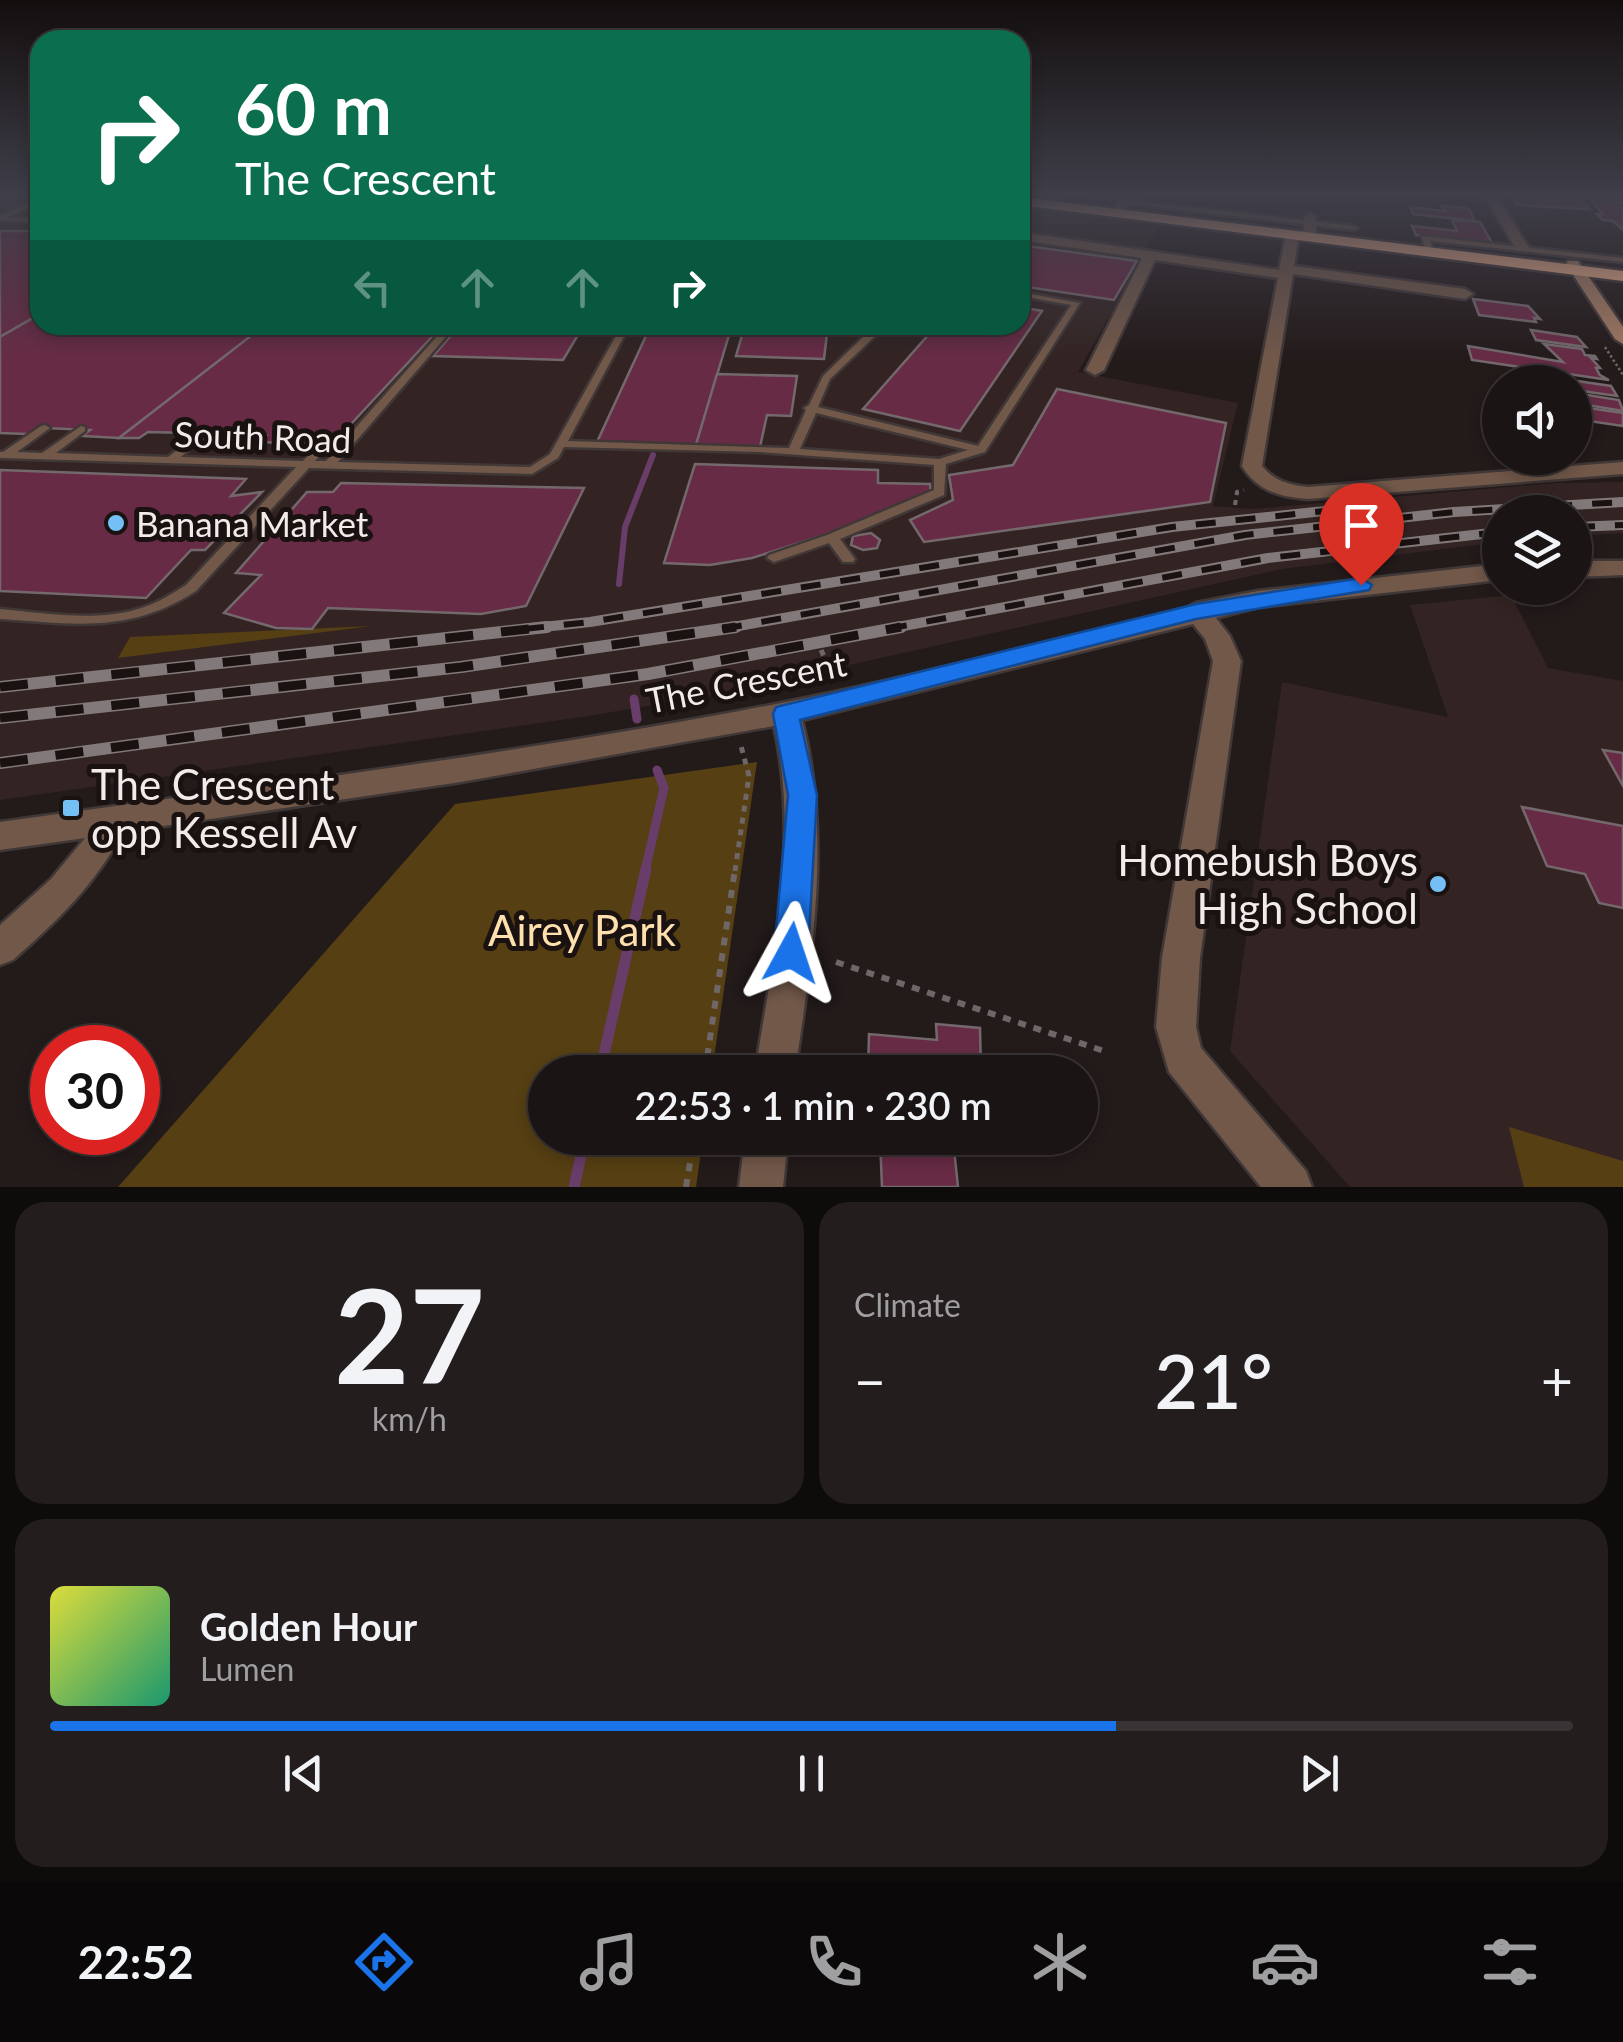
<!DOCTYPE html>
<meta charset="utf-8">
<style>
:root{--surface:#1a1414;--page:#231d1d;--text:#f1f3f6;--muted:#9f9ea0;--line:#383334;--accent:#1a73e8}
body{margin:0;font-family:Lato,sans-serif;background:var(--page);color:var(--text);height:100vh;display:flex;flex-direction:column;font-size:38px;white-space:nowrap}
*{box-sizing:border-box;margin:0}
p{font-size:32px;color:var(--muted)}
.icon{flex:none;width:55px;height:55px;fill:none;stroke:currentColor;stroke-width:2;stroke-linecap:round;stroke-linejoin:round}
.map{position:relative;height:1187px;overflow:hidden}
.panel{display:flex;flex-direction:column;gap:15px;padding:15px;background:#0e0b0b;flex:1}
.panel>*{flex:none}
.guide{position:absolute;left:30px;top:30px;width:1000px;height:305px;border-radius:30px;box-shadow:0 5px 15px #0003,0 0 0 2px var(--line);background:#0b6e4f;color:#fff;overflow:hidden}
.controls{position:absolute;left:1482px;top:365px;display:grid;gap:20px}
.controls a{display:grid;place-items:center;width:110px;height:110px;border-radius:50%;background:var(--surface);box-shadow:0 5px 15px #0003,0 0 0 2px var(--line);font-size:50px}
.speed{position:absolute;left:30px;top:1025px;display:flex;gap:20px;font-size:50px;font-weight:700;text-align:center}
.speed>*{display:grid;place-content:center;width:130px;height:130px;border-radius:50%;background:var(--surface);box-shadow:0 5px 15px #0003,0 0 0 2px var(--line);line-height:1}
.speed .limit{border:15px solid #d22;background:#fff;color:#111}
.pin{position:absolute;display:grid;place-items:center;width:85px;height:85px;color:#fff;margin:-102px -42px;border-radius:50% 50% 50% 0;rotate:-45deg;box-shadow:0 0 10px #0007}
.pin .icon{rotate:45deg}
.me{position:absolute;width:110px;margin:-55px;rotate:5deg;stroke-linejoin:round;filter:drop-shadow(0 0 8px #0008)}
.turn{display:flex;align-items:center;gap:35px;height:210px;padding:0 40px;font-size:45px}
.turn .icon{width:130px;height:130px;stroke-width:2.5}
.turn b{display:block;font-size:70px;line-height:85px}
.lanes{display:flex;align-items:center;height:95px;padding:0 40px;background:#0003;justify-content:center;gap:50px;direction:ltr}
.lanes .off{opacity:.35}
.big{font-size:75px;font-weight:600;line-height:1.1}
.panel .card{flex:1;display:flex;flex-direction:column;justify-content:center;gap:15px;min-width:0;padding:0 35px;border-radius:30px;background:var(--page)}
.panel .dial{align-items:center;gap:0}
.dial b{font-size:130px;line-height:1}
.song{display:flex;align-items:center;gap:30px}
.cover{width:120px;height:120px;border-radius:15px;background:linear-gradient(135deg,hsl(60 70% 55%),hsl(160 70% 35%))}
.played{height:10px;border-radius:5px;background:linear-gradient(90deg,var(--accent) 70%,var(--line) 70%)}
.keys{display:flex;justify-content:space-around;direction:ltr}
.heat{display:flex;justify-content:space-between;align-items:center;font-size:55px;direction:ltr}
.panel .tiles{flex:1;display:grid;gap:15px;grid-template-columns:1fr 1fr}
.card:last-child{grid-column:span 2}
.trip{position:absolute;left:528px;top:1055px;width:570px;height:100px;border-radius:50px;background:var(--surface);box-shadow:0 5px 15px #0003,0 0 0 2px var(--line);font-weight:600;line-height:100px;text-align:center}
.tabs{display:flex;height:160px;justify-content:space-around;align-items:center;background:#0a0808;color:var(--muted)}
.tabs .icon{width:70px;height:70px}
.tabs .active{color:var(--accent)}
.tabs b{font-size:45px;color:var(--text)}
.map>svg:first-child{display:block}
.built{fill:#332423}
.green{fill:#553f13}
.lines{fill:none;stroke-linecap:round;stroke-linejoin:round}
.stream-far2{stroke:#693d6a;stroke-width:6}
.stream-far1{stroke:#693d6a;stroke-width:9}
.stream{stroke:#693d6a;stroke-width:11}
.building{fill:#672b45;stroke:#73686c;stroke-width:2.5}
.lane-casing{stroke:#403737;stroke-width:5}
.street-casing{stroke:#403737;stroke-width:5}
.secondary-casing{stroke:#403737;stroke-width:5}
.highway-casing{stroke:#403737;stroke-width:5}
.path-far3{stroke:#6f6767;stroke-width:2.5;stroke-dasharray:2.5 2.5;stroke-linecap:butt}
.path-far2{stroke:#6f6767;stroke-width:4;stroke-dasharray:5 5;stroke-linecap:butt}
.path-far1{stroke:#6f6767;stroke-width:5;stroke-dasharray:6 6;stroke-linecap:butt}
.path{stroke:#6f6767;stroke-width:6;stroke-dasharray:8 8;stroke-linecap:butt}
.lane{fill:#715849;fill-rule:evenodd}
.street{fill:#715849;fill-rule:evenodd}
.secondary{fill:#a27961;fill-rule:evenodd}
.highway{fill:#e9aa84;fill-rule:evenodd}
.rail-far1-casing{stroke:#827a7a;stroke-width:10}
.rail-casing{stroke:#827a7a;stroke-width:12}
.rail-far1{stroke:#1a1111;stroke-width:6;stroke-dasharray:20;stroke-linecap:butt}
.rail{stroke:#1a1111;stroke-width:9;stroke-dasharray:28;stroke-linecap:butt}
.route{fill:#1a73e8;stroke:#114b97;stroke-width:2.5}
.poi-dot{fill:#74c0f6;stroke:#1a1111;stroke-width:4}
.labels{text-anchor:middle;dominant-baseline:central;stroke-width:10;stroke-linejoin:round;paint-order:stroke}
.street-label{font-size:35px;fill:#f1ebea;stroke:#1a1111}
.poi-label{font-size:35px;fill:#f1ebea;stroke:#1a1111;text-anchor:start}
.near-poi-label{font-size:42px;fill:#f1ebea;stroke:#1a1111;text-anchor:start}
.near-park-label{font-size:42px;fill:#fee0ae;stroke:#1a1111}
</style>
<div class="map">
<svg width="1623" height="1187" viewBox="0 0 1623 1187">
<rect width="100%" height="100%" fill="#231a1a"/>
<g class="built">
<path d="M 0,193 L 40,193 L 40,325 L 1020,325 L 1020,243 L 1141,260 L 1078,372 L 1238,403 L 1213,506 L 1253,509 L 1555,483 L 1623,482 L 1623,533 L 1575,536 L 1575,512 L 1500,512 L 1500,542 L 1282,569 L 732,691 L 589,716 L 0,800 Z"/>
<path d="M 1020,207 L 1159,224 L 1145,253 L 1020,235 Z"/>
<path d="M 1511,595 L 1548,668 L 1623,681 L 1623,1187 L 1350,1187 L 1230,1051 L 1282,682 L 1448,717 L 1410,605 Z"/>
</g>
<g class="green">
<path d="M 372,626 L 118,658 L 130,637 Z"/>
<path d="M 757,762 L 712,1072 L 545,1072 L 545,1138 L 703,1138 L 696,1187 L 118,1187 L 455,804 Z"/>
<path d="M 1509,1127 L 1623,1161 L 1623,1187 L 1524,1187 Z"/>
</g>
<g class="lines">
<path class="stream-far2" d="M 619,584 L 625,527 L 653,455"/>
<g class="stream-far1">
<path d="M 634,699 L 637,719"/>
<path d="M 645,871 L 664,788 L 657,770"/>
</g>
<g class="stream">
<path d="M 600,1072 L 646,869"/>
<path d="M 574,1187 L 585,1138"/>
</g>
</g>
<g class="building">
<path d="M 1510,193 L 1579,198 L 1589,209 L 1517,205 Z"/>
<path d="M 1591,200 L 1623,207 L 1623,230 L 1613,221 L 1603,220 L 1597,214 L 1603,214 Z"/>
<path d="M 1442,206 L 1468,208 L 1475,221 L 1413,214 L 1410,207 L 1445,211 Z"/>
<path d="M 1452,220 L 1480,222 L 1492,243 L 1416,235 L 1412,226 L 1457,231 Z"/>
<path d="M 0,231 L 40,231 L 40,314 L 0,337 Z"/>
<path d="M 1020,245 L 1137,261 L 1114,300 L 1020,286 Z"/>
<path d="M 1473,299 L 1528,306 L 1540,319 L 1534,318 L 1536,322 L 1479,315 Z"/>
<path d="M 1020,307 L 1042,311 L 960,431 L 863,409 L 937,325 L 1020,325 Z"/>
<path d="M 40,314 L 40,325 L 265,325 L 119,438 L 82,436 L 90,430 L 45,428 L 27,434 L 0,433 L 0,337 Z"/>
<path d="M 265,325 L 443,325 L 338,438 L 320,437 L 314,444 L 260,442 L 266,436 L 220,434 L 213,440 L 180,439 L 188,433 L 148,432 L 139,438 L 119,438 Z"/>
<path d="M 460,325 L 584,325 L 563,360 L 433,356 Z"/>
<path d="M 651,325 L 732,325 L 696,445 L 597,442 Z"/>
<path d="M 745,325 L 828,325 L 824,359 L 736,356 Z"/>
<path d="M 1531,330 L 1577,337 L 1586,347 L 1536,340 Z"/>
<path d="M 1544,344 L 1582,349 L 1585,355 L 1595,356 L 1597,359 L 1591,358 L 1600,368 L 1596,368 L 1600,375 L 1609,380 L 1472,360 L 1468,346 L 1563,362 Z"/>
<path d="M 717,374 L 797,376 L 791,416 L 767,415 L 760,447 L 696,445 Z"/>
<path d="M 1577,381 L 1611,386 L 1617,396 L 1582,391 Z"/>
<path d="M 1057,389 L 1226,423 L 1210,502 L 924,542 L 910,520 L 953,500 L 949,475 L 1013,465 Z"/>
<path d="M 1575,393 L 1619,400 L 1623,411 L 1575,403 Z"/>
<path d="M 1575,406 L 1623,413 L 1623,426 L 1575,419 Z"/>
<path d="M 695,464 L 878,470 L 878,483 L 930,484 L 931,495 L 878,518 L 752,558 L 710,565 L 664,563 Z"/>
<path d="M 0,470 L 246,479 L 231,496 L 262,492 L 205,550 L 191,550 L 146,598 L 0,591 Z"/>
<path d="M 341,483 L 584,488 L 526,606 L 481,614 L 328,608 L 312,629 L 276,628 L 224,613 L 261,575 L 236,573 L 307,492 L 333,492 Z"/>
<path d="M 871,533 L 880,540 L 877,548 L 863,550 L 851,545 L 853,536 Z"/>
<path d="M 1603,750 L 1623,753 L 1623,786 Z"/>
<path d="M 1522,807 L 1623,826 L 1623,908 L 1599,903 L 1585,874 L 1547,866 Z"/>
<path d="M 936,1024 L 980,1028 L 981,1072 L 941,1069 L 941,1072 L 868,1072 L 869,1034 L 937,1040 Z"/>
<path d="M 880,1139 L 953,1139 L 958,1187 L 882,1187 Z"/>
</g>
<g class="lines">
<g class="lane-casing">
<g id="lane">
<path d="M 1070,193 L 1099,193 L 1129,198 L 1126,200 Z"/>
<path d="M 40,199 L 40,203 L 6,218 L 40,218 L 40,222 L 0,220 L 0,216 Z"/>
<path d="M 1125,200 L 1354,226 L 1358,228 L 1354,230 L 1123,203 Z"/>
<path d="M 1422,236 L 1623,258 L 1623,262 L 1430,241 L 1432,247 L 1428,249 L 1424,247 Z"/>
<path d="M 1020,292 L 1080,303 L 985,452 L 946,464 L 944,495 L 840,539 L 855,559 L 853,562 L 843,562 L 829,543 L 774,562 L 767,558 L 769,555 L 827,535 L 934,490 L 934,465 L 760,452 L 564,447 L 558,458 L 532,474 L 309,468 L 196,591 C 129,634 75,624 0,619 L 0,609 C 46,613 99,623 144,607 C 159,602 172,594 186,585 L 296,467 L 0,458 L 0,452 L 3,452 L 41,426 L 45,425 L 50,428 L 17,452 L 42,453 L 81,426 L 85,427 L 85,431 L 56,453 L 168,457 L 195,437 L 200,440 L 181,457 L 303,461 L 326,436 L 330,435 L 335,438 L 315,461 L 326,461 L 447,325 L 456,325 L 338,462 L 530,467 L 550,454 L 622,325 L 630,325 L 568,441 L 789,448 L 806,410 L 804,408 L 809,405 L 823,376 L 865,335 L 866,325 L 874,325 L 875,336 L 830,379 L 818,407 L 978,446 L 1071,305 L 1020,296 ZM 816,413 L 968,450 L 939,459 L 800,449 Z"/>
</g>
</g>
<g class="street-casing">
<g id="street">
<path d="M 1483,193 L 1495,193 L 1529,248 L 1527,251 L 1517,251 Z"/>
<path d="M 1580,193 L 1623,197 L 1623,205 L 1581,195 Z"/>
<path d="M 1122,195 L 1132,198 L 1119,217 L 1113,213 Z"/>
<path d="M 1310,213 L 1316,217 L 1316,232 L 1298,241 L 1294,266 L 1465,289 L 1473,294 L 1465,299 L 1293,274 L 1262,466 C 1274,481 1289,485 1308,487 L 1623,462 L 1623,474 L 1308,499 C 1280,497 1257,491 1242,466 L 1278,278 L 1155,260 L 1104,370 L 1095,375 L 1086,370 L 1142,258 L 1020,240 L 1020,232 L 1279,270 L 1285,239 L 1304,230 L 1304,217 Z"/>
<path d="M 1575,561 L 1623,561 L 1623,575 L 1575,577 Z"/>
<path d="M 1500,564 L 1500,580 L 1258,607 L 1216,618 L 1230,636 L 1241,661 L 1200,958 L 1196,1027 L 1201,1048 L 1306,1171 L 1312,1187 L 1261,1187 L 1169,1072 L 1156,1027 L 1162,958 L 1213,661 L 1205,639 L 1193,624 L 802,720 C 832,836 812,956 795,1072 L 755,1072 C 773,958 800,841 774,726 L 461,782 L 123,832 C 96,884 56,922 13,960 L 0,965 L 0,925 L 51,879 L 85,838 L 0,850 L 0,822 C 245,788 491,757 734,712 C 886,684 1035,645 1185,609 L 1196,603 L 1258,591 Z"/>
<path d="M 745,1138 L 788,1138 L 783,1187 L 739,1187 Z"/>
</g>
</g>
<g class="secondary-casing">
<path id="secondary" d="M 1568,261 L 1578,261 L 1623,327 L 1623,344 L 1615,339 L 1566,264 Z"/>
</g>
<g class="highway-casing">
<path id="highway" d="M 1020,197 L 1623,271 L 1623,281 L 1020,205 Z"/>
</g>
<path class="path-far3" d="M 1605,347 L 1623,375"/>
<path class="path-far2" d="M 1235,505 L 1237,492 L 1244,490"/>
<g class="path-far1">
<path d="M 821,650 L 836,682"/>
<path d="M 735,871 L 749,776 L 740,742"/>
</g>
<g class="path">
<path d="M 836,962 L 1107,1052"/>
<path d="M 705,1072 L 735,869"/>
<path d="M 686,1187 L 694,1138"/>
</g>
<use href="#lane" class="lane"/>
<use href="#street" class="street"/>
<use href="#secondary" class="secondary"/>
<use href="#highway" class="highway"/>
<g class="rail-far1-casing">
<g id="rail-far1">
<path d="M 1575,527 L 1623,525"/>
<path d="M 524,629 L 590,622 L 1172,527 L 1382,505"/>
<path d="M 722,629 L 1245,535 L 1454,512 L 1623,502"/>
<path d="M 887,629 L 1268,558 L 1500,532"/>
</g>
</g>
<g class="rail-casing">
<g id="rail">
<path d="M 0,687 L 547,627"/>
<path d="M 0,718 L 461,667 L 736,627"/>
<path d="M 0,763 L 648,674 L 901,627"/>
</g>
</g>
<use href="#rail-far1" class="rail-far1"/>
<use href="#rail" class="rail"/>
</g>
<linearGradient id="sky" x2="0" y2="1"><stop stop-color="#130e0e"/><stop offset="0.54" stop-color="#3f3e49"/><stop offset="1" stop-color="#3f3e49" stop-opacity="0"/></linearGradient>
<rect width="1623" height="360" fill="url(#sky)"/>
<path class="route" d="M 1361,578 L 1372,585 L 1369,590 L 1196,619 L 800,720 L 817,795 L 808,953 L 803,964 L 791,969 L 779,964 L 774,953 L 788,795 L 773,714 L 776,707 L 1196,604 Z"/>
<g class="poi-dot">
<circle cx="116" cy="523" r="10"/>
<rect x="61" y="798" width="20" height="20" rx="5"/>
<circle cx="1438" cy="884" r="10"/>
</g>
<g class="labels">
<g class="street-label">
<text transform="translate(263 436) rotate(2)">South Road</text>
<text transform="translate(746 681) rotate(-11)">The Crescent</text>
</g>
<g class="poi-label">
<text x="136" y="523">Banana Market</text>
</g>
<g class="near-poi-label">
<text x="91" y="784">The Crescent<tspan x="91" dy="48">opp Kessell Av</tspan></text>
<text x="1418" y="860" text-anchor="end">Homebush Boys<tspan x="1418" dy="48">High School</tspan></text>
</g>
<g class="near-park-label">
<text x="582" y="930">Airey Park</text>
</g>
</g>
</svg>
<div class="controls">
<a><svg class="icon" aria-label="sound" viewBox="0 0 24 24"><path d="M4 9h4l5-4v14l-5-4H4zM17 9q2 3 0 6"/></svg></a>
<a><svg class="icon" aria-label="layers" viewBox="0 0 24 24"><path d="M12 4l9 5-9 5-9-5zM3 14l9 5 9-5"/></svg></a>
</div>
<div class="speed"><div class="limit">30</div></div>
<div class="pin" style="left:1361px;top:585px;background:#d93025"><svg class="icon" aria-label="arrive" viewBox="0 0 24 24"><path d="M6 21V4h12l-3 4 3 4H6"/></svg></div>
<svg class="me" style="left:791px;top:953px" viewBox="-20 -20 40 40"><path d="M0-17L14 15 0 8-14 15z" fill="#1a73e8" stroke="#fff" stroke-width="4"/></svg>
<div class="trip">22:53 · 1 min · 230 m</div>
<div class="guide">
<div class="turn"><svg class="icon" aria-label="right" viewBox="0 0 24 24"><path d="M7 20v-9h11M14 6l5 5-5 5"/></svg><div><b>60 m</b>The Crescent</div></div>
<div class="lanes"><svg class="icon off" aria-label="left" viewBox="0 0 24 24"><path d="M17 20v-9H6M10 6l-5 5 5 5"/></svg><svg class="icon off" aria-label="ahead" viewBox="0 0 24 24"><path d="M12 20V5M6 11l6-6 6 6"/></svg><svg class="icon off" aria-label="ahead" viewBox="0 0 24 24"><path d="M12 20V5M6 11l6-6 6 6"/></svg><svg class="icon" aria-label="right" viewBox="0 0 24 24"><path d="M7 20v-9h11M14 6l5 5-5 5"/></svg></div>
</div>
</div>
<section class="panel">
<div class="tiles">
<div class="card dial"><b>27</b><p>km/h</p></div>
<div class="card"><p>Climate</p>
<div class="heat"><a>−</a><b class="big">21°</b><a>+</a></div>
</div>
<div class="card">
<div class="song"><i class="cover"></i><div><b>Golden Hour</b><p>Lumen</p></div></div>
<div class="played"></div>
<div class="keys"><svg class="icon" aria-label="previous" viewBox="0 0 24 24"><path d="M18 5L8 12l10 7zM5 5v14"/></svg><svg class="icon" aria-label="pause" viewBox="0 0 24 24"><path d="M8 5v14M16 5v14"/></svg><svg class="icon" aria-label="next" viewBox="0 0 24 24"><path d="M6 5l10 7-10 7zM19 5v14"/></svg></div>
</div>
</div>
</section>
<nav class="tabs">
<b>22:52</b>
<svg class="icon active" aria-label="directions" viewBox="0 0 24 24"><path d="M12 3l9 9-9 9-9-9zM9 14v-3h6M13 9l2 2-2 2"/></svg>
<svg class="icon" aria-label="music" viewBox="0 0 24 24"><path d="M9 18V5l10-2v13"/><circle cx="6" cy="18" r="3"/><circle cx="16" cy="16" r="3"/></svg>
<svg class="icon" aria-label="phone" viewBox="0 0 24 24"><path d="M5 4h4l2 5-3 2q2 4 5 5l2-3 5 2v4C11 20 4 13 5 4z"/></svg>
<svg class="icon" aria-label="climate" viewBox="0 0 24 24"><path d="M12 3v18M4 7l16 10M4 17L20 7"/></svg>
<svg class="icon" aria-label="car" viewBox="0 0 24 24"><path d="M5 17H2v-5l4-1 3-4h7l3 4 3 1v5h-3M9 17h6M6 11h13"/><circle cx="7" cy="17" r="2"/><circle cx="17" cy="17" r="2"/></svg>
<svg class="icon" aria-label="filters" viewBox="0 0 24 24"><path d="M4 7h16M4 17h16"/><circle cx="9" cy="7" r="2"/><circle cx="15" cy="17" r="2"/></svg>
</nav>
